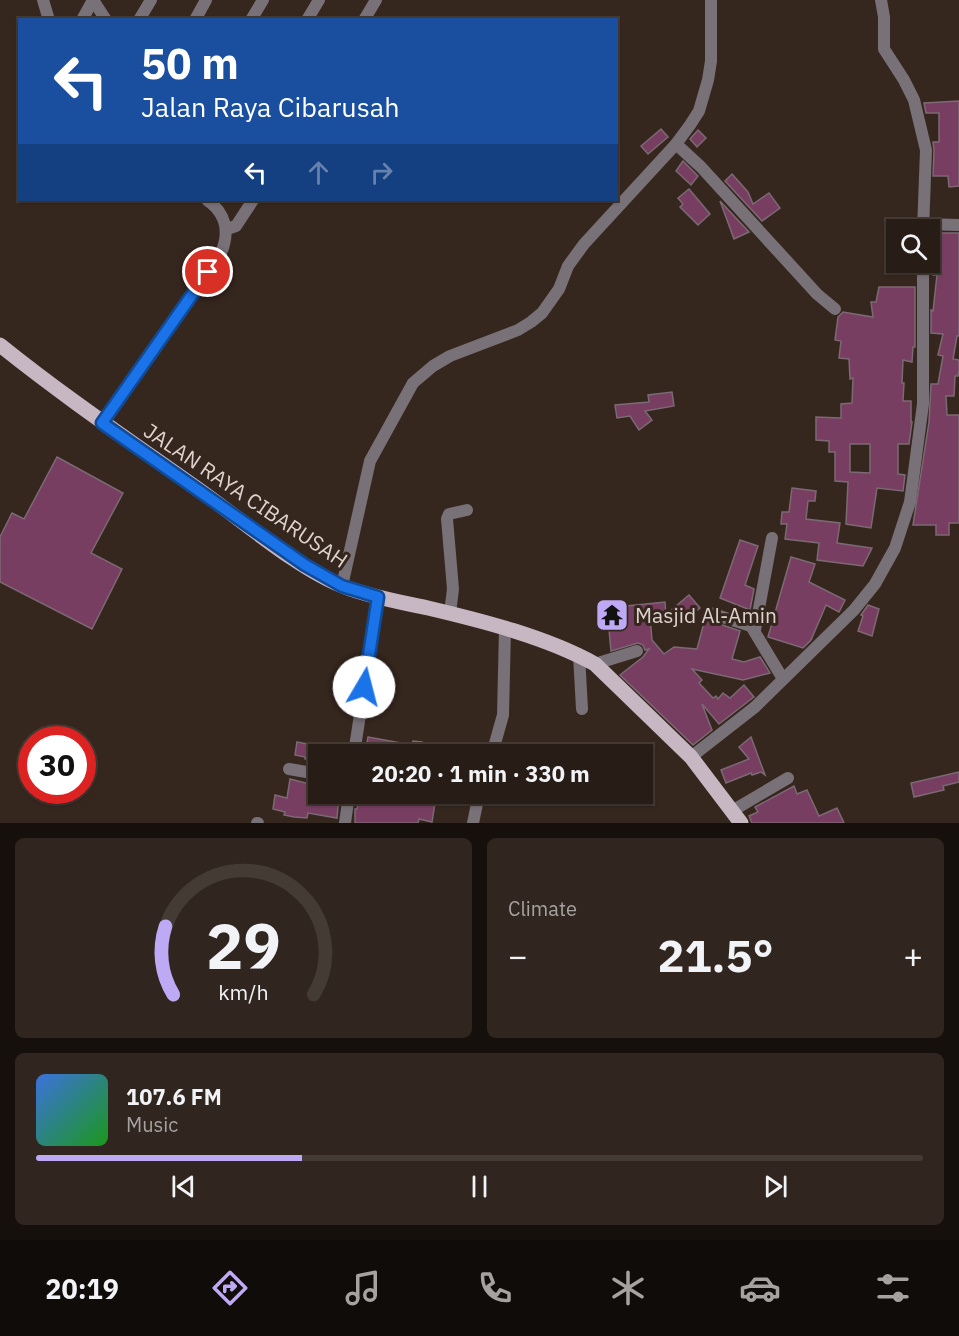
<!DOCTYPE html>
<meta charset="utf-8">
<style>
:root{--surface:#281d16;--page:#30261f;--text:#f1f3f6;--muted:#a5a2a1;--line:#443b35;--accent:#bea9f5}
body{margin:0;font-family:"IBM Plex Sans",sans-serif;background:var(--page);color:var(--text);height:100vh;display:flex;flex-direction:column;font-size:22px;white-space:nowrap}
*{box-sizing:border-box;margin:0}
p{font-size:20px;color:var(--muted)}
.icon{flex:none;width:33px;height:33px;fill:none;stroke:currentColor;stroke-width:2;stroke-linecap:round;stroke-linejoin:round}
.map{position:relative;height:823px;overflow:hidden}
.sheet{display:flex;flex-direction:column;gap:15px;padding:15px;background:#16100c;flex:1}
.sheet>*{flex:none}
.banner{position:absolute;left:18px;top:18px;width:600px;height:183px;border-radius:0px;box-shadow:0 2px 4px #0004,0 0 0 2px var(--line);background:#1a4fa0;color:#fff;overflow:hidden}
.fabs{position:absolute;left:886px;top:219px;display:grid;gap:12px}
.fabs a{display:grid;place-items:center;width:54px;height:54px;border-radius:0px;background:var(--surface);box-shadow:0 2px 4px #0004,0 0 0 2px var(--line);font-size:30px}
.speed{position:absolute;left:18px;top:726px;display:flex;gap:12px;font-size:30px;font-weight:700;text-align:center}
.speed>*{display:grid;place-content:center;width:78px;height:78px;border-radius:50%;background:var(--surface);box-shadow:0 2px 4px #0004,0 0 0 2px var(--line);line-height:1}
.speed .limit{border:9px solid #d22;background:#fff;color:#111}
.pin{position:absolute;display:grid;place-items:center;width:51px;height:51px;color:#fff;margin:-26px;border:3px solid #fff;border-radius:50%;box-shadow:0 2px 6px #0007}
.me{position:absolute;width:66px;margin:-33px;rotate:8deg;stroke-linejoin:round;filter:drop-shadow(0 0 4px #0008)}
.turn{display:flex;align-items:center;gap:21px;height:126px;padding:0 24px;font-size:27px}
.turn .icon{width:78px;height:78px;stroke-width:2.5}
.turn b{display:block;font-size:42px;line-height:51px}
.lanes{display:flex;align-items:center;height:57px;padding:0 24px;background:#0003;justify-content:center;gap:30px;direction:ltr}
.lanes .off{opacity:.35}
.big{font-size:45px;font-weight:700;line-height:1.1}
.sheet .widget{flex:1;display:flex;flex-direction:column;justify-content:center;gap:9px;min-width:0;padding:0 21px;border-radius:9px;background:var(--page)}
.sheet .dial{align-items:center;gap:0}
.dial svg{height:156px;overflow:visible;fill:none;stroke:var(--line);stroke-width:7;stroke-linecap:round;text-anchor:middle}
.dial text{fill:var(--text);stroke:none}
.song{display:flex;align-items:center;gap:18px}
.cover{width:72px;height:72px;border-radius:9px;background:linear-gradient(135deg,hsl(220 70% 55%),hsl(120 70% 35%))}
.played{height:6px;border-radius:3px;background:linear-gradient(90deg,var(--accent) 30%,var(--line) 30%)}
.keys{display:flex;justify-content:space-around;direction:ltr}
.heat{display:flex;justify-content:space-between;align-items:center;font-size:33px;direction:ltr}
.sheet .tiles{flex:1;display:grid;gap:15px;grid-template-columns:1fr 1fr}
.widget:last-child{grid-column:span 2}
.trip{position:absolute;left:308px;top:744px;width:345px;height:60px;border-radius:0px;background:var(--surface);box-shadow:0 2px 4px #0004,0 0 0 2px var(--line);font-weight:700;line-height:60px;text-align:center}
.dock{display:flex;height:96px;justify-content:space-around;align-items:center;background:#100c09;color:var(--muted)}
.dock .icon{width:42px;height:42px}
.dock .on{color:var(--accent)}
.dock b{font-size:27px;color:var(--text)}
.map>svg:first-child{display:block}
.building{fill:#783e62;stroke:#7b6973;stroke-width:1.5;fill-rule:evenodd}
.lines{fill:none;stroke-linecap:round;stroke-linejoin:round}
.street{stroke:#787177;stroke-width:12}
.primary{stroke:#c7b7c3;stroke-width:15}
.route-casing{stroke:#114b97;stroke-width:15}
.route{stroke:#1a73e8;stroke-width:10}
.labels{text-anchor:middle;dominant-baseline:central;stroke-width:6;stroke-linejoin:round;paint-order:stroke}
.street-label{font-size:21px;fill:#ddd2cd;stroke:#36271e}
.poi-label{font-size:21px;fill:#ddd2cd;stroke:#36271e;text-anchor:start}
</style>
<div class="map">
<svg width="959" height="823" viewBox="0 0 959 823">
<rect width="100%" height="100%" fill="#36271e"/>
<g class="building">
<path d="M 959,101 L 959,186 L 949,187 L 948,176 L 933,176 L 934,150 L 933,142 L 939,142 L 939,113 L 926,113 L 924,103 Z"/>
<path d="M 661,129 L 668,137 L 648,154 L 641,146 Z"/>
<path d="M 698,130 L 706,138 L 697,147 L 690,139 Z"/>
<path d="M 683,161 L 698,176 L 691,185 L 676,171 Z"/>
<path d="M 732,174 L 748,192 L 753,204 L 769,193 L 780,208 L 762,221 L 725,181 Z"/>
<path d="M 689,189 L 710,214 L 698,225 L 680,207 L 683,204 L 678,198 Z"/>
<path d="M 720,201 L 749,232 L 734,239 Z"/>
<path d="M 939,233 L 959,233 L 959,336 L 957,336 L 953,359 L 959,360 L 959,370 L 958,376 L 955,376 L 954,396 L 946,396 L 947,415 L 959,415 L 959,523 L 949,523 L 949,535 L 936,535 L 936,525 L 913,525 L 929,422 L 931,384 L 938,384 L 943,356 L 938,355 L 943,334 L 931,333 L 931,310 L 933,311 L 937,275 L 933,275 L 933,258 L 938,258 Z"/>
<path d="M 879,287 L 915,287 L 915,347 L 913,347 L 912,362 L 903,360 L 902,383 L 904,383 L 903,401 L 911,401 L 911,422 L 912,422 L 909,444 L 898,444 L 898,474 L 905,475 L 903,491 L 877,488 L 871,528 L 846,524 L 848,482 L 835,481 L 835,452 L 829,452 L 829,441 L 816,440 L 816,417 L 841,418 L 841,404 L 852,403 L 853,378 L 850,379 L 849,359 L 839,358 L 841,341 L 835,340 L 838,317 L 843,312 L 873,317 L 871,302 L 876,302 ZM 850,444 L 870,444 L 870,473 L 850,472 Z"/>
<path d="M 672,392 L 674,406 L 645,411 L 652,420 L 639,430 L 630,416 L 617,418 L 615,405 L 649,402 L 648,395 Z"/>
<path d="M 57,457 L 123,493 L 91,553 L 122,569 L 92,629 L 0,582 L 0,537 L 12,513 L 24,519 Z"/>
<path d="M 792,488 L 816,491 L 815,501 L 808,501 L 806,519 L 840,523 L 837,543 L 872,548 L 863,566 L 817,560 L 819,543 L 785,539 L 787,524 L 781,524 L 782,512 L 789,512 Z"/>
<path d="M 740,540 L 758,546 L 745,585 L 754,589 L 750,610 L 720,598 Z"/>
<path d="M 791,557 L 815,564 L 809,582 L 845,600 L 839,612 L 826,605 L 811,640 L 803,648 L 768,637 Z"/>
<path d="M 689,595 L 700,608 L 682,624 L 670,611 Z"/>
<path d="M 665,602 L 666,615 L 650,617 L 652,640 L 664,654 L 674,647 L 697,649 L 705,619 L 740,631 L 732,659 L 744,662 L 760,657 L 770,673 L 743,680 L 692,669 L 702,680 L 699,683 L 713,698 L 716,696 L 718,699 L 723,693 L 730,698 L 744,685 L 754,697 L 719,724 L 702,704 L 712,730 L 693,745 L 620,675 L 643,657 L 649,649 L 645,650 L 643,645 L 638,643 L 611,651 L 607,608 Z"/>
<path d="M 868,605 L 879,609 L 872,636 L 858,631 L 863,616 L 861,615 Z"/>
<path d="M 368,737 L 412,745 L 413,741 L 422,742 L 422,747 L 438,750 L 438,754 L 365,754 Z"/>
<path d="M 751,737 L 765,775 L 761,772 L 752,775 L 751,773 L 726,783 L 721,770 L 749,759 L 739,747 Z"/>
<path d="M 297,742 L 339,750 L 339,754 L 316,754 L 314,761 L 305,759 L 305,757 L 295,755 Z"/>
<path d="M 959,772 L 959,782 L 943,786 L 944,790 L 914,797 L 911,783 Z"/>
<path d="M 290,779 L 318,786 L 318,794 L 339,794 L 337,818 L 308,813 L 307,818 L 294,817 L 284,815 L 285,812 L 273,809 L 275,795 L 287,798 Z"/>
<path d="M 794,786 L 797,794 L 807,790 L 819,816 L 837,808 L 844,823 L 752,823 L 749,816 L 758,812 L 755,807 Z"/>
<path d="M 360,794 L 382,796 L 383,794 L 435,803 L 432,822 L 419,819 L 418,823 L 355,823 L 355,809 L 357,809 Z"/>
</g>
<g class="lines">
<g class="street">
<path d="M 43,0 L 49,20"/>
<path d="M 93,0 L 106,20"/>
<path d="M 881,0 L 884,17 L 884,49 L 904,80 L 914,100 L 926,150 L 923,230"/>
<path d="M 82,20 L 93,0"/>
<path d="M 139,20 L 151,0"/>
<path d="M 195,20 L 206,0"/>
<path d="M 251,20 L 263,0"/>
<path d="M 307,20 L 319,0"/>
<path d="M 364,20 L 376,0"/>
<path d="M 676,144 L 701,167 L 817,294 L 835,309"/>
<path d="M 922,224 L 959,225"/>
<path d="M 227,229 L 236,226 L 253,200"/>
<path d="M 102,422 L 221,253 C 230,232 226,213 207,200"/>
<path d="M 342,586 L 370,461 L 413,383 L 433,366 L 450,356 L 518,330 L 531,322 L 542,313 L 559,289 L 568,266 L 584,244 L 676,144 L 690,125 L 699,111 L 708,80 L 711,61 L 711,0"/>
<path d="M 450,613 L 453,589 L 447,519 L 449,514 L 467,510"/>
<path d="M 710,613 L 751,626 L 783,679"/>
<path d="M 755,630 L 772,538"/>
<path d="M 579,655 L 582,709"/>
<path d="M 595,664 L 637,651"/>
<path d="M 354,754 L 378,596"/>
<path d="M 492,754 L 503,715 L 505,629"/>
<path d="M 691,757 L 755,707 L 854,610 L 875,584 L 895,548 L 910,502 L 923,404 L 923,262"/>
<path d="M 289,769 L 318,774"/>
<path d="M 430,794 L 436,795"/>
<path d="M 540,794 L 561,798"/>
<path d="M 732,811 L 788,778"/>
<path d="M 257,823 L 258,823"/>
<path d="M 345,823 L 349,794"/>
<path d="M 473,823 L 479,794"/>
</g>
<path class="primary" d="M 0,345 C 67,399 139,447 209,497 C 248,525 300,570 345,587 C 371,597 400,602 428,608 C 483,621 546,637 595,664 L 691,757 L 741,823"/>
</g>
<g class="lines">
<g class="route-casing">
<path id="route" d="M 208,272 L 102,423 L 305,565 L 342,586 L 378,597 L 364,687"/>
</g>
<use href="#route" class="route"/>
</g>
<defs>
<g id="temple-square" transform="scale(1.725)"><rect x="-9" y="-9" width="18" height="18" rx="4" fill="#bea9f5" stroke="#36271e"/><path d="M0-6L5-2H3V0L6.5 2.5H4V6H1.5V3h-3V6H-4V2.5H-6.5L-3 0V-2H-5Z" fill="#111"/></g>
</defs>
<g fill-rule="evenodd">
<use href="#temple-square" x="612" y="615"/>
</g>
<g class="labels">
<g class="street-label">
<text transform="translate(246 495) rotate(34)">JALAN RAYA CIBARUSAH</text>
</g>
<g class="poi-label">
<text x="635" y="615">Masjid Al-Amin</text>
</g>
</g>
</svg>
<div class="fabs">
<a><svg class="icon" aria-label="search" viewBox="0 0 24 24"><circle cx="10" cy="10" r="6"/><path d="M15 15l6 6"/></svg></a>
</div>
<div class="speed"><div class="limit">30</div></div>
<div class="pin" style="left:208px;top:272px;background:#d93025"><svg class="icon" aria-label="arrive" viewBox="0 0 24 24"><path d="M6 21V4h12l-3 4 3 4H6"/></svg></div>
<svg class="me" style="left:364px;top:687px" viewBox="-20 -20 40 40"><circle r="19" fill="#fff"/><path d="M0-13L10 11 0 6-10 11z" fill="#1a73e8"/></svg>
<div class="trip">20:20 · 1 min · 330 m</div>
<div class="banner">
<div class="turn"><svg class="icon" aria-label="left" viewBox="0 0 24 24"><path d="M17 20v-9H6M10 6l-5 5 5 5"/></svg><div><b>50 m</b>Jalan Raya Cibarusah</div></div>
<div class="lanes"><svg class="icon" aria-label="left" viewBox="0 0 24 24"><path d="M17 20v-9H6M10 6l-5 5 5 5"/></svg><svg class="icon off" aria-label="ahead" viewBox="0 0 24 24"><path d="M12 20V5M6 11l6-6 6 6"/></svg><svg class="icon off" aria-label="right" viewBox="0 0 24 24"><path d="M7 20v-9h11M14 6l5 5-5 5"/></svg></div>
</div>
</div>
<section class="sheet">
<div class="tiles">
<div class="widget dial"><svg viewBox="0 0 100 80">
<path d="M14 69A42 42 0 1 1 86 69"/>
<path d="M14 69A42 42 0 0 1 10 34" stroke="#bea9f5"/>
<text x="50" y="56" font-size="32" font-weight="700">29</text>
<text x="50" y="72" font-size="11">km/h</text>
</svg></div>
<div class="widget"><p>Climate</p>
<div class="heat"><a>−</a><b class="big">21.5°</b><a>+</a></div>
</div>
<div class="widget">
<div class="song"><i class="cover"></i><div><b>107.6 FM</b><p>Music</p></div></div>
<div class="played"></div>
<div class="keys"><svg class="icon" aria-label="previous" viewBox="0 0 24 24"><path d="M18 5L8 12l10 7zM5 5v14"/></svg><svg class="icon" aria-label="pause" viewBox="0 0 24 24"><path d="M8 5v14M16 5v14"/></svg><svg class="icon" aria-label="next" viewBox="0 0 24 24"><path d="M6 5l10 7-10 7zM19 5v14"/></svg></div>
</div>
</div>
</section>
<nav class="dock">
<b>20:19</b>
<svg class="icon on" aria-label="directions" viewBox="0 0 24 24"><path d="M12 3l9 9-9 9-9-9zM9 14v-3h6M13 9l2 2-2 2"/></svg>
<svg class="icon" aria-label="music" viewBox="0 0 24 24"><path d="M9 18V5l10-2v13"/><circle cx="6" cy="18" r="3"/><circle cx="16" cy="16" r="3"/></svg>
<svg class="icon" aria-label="phone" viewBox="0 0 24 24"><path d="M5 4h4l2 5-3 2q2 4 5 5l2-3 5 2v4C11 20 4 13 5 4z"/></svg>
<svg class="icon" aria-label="climate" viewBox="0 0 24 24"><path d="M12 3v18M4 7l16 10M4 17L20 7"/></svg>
<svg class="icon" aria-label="car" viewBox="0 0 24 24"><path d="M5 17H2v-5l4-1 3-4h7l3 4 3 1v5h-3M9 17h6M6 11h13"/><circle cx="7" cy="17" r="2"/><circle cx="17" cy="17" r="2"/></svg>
<svg class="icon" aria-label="filters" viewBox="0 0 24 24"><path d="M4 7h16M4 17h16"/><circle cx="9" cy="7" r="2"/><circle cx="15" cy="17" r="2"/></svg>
</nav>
